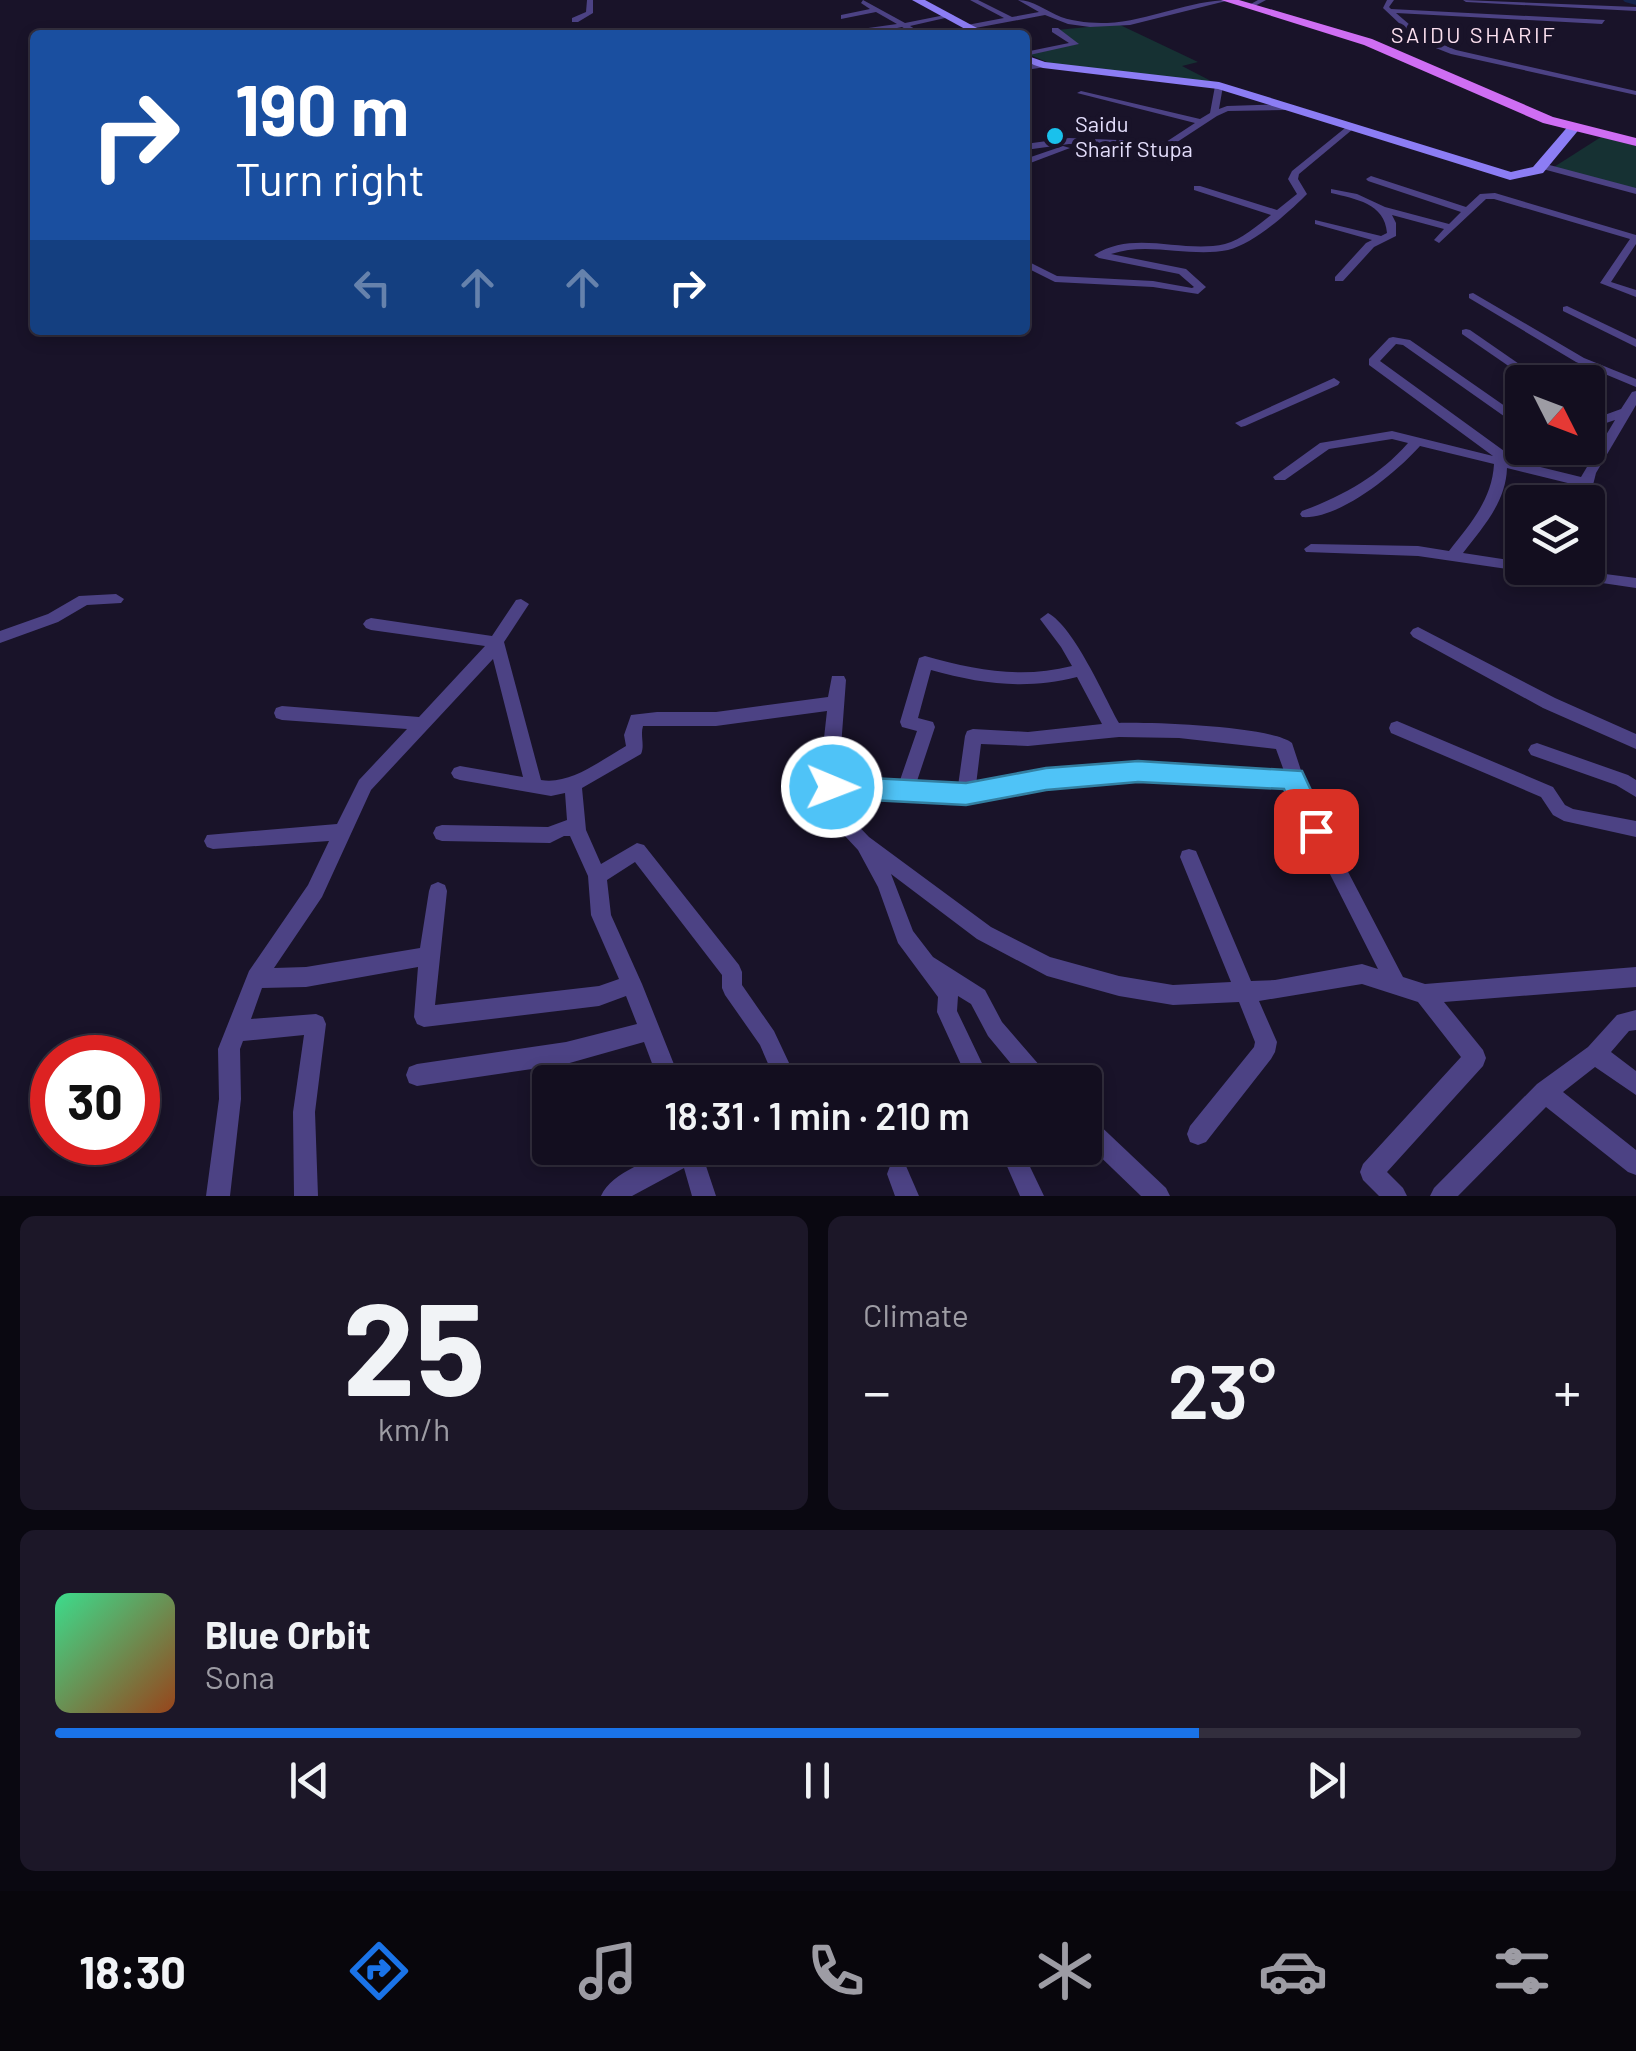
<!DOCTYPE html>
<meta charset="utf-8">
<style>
:root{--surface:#130e1f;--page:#1c1728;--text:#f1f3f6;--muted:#9d9ca4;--line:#322e3d;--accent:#1a73e8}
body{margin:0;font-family:Barlow,sans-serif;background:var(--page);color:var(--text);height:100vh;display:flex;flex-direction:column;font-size:38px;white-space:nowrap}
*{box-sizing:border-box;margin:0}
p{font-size:32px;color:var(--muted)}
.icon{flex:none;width:55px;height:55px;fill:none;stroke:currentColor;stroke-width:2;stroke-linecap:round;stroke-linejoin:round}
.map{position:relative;height:1196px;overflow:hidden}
.side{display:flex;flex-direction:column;gap:20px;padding:20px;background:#0a0811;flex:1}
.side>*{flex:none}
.banner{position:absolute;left:30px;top:30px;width:1000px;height:305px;border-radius:10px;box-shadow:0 5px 15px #0003,0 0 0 2px var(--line);background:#1a4fa0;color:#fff;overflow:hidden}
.needle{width:65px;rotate:132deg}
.controls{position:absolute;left:1505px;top:365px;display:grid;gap:20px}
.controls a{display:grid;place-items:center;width:100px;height:100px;border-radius:10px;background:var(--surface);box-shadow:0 5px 15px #0003,0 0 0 2px var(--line);font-size:50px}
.speed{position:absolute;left:30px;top:1035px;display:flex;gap:20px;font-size:50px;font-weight:700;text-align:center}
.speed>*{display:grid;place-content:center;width:130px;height:130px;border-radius:50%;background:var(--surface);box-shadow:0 5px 15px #0003,0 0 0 2px var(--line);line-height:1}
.speed .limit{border:15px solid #d22;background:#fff;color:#111}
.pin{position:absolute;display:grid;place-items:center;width:85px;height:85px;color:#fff;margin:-42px;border-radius:20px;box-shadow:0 5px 15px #0006}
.me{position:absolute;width:110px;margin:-55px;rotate:91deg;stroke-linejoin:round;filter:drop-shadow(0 0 8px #0008)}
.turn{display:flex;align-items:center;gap:35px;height:210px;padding:0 40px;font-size:45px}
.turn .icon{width:130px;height:130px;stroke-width:2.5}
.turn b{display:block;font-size:70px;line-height:85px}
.lanes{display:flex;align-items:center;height:95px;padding:0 40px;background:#0003;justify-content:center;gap:50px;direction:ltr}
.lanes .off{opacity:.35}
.big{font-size:75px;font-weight:600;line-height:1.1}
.side .tile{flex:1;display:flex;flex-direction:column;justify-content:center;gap:15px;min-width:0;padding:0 35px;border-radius:15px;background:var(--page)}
.side .dial{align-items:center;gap:0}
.dial b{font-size:130px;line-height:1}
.song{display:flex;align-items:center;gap:30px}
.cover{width:120px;height:120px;border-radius:15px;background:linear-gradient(135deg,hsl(150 70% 55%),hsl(20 70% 35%))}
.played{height:10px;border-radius:5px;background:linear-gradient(90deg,var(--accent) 75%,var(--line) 75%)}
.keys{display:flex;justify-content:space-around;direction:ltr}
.heat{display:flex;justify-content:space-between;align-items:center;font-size:55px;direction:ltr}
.side .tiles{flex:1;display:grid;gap:20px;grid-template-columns:1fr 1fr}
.tile:last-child{grid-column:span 2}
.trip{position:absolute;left:532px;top:1065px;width:570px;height:100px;border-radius:10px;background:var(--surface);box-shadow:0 5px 15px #0003,0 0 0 2px var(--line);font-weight:600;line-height:100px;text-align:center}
.tab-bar{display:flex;height:160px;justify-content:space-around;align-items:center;background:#08060c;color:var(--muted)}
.tab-bar .icon{width:70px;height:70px}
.tab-bar .on{color:var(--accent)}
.tab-bar b{font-size:45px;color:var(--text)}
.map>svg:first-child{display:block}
.green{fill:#163133}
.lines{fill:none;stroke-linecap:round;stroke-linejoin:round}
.river{fill:#14244c;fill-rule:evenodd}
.street{fill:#4c4284;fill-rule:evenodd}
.secondary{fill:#8c7df4;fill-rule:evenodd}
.primary{fill:#cf6ef3;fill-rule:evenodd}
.route{fill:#4fc3f7;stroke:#337fa1;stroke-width:2.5}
.poi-dot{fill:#1ac1ec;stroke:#191329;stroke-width:4}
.labels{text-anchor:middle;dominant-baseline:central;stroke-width:10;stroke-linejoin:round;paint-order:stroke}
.far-neighbourhood-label{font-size:22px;letter-spacing:2.5px;fill:#fce0ef;stroke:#191329}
.far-poi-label{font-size:22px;fill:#e4defc;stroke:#191329;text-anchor:start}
</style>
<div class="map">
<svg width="1636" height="1196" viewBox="0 0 1636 1196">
<rect width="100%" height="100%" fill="#191329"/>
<g class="green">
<path d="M 1118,24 L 1198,62 L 1182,66 L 1213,82 L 1054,65 L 1028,54 L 1078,44 L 1057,30 Z"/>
<path d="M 1601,137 L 1636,146 L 1636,191 L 1554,167 Z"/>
</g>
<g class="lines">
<path class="river" d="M 1623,0 L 1636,0 L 1636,5 L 1625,2 Z"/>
<g class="street">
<path d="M 587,0 L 593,0 L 593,13 L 578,22 L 572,22 L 572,18 L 586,12 Z"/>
<path d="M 863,0 L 905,23 L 950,14 L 954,16 L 910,26 L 925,35 L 916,35 L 902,27 L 868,34 L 864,32 L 818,35 L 897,24 L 876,12 L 841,19 L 841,15 L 870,9 L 861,3 Z"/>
<path d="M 970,0 L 978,0 L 1012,17 L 1039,12 L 1018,0 C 1033,0 1046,11 1061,17 C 1075,22 1092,23 1107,23 C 1149,21 1190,0 1230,0 L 1130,25 L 1090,27 L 1068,24 L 1045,15 L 970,29 L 967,25 L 1004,18 Z"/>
<path d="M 1258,0 L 1266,0 L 1253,7 L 1249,7 L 1249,5 Z"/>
<path d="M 1387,0 L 1394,0 L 1389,7 L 1391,9 L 1605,20 L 1602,24 L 1396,13 L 1424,37 L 1456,50 L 1636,91 L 1636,95 L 1451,54 L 1418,41 L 1383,8 Z"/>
<path d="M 1463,0 L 1636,7 L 1636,11 L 1466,2 Z"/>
<path d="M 1052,28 L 1058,28 L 1079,44 L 1025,56 L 1025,52 L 1069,43 L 1052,32 Z"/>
<path d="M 761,29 L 771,35 L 727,34 L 723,32 L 727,30 Z"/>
<path d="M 1043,63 L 1046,67 L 1025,70 L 1025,66 Z"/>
<path d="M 1219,84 L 1223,86 L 1219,109 L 1227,106 L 1286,104 L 1290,107 L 1286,110 L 1228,111 L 1217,116 L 1168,148 L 1069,144 L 1025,150 L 1025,144 L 1069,138 L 1166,142 L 1195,123 L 1077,93 L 1081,91 L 1200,119 L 1210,113 L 1215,86 Z"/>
<path d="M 1350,124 L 1354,127 L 1353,129 L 1299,174 L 1298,179 L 1307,194 L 1305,196 C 1287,214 1253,244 1228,250 C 1189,258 1149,241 1111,254 L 1186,269 L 1206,287 L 1198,294 L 1153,287 L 1055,282 L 1025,267 L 1025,260 L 1057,276 L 1153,281 L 1192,288 L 1194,287 L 1179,274 L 1099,258 L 1094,255 C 1135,229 1182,254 1225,244 C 1241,240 1258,225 1271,215 L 1194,190 L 1194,186 L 1200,186 L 1277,210 L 1297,194 L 1288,179 L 1292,171 Z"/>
<path d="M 1063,146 L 1070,148 L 1025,165 L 1025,159 Z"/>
<path d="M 1542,163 L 1636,188 L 1636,194 L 1539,168 L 1537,166 Z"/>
<path d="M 1371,176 L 1466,207 L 1480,194 L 1495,193 L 1636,235 L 1636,244 L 1611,282 L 1636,290 L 1636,297 L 1600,283 L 1630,239 L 1494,199 L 1486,199 L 1439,243 L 1434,240 L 1444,229 L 1392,215 L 1396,223 L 1396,236 L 1374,247 L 1343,281 L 1335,281 L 1335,277 L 1366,243 L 1372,240 L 1315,224 L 1315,220 L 1381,236 L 1387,233 C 1385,203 1355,199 1331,193 L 1331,189 L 1357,194 L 1385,207 L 1449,224 L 1461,212 L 1368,181 L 1366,179 Z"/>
<path d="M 1473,293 L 1584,358 L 1636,379 L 1636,387 L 1576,362 L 1469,298 L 1469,294 Z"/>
<path d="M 1567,306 L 1636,339 L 1636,347 L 1563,311 L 1563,307 Z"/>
<path d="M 1466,329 L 1470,330 L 1545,382 L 1532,382 L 1462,334 L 1462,330 Z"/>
<path d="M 1393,337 L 1410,340 L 1522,418 L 1522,427 L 1518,426 L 1403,345 L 1396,344 L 1380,361 L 1511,456 L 1512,460 L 1581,477 L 1615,420 L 1588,429 L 1588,421 L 1621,409 L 1632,392 L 1636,391 L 1636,405 L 1596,473 L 1588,505 L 1588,502 L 1576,502 L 1580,486 L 1507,468 C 1506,502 1483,527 1463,553 L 1522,562 L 1522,568 L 1559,568 L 1636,578 L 1636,588 L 1418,556 L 1306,552 L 1304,549 L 1311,544 L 1418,546 L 1449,551 C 1470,524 1492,500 1494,464 L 1420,446 C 1396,473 1339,520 1302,517 L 1300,514 L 1302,511 C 1343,496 1379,476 1408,443 L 1392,439 L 1329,449 L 1285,480 L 1275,480 L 1273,477 L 1320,443 L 1392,431 L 1493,456 L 1369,365 L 1369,359 L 1389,338 Z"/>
<path d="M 1334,378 L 1340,382 L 1338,385 L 1245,426 L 1241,427 L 1235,423 Z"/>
<path d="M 116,594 L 124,599 L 121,603 L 87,605 L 58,622 L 0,643 L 0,631 L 48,614 L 79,596 Z"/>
<path d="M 521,599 L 529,604 L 504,642 L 541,780 C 571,785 601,760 626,746 L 624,735 L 631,715 L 657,712 L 716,712 L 828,697 L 832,676 L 844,676 L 846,680 L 841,747 L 843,780 L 899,783 L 917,731 L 902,727 L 900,722 L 919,658 L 925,656 C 975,670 1021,679 1072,666 L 1061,647 L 1040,619 L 1048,613 C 1074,627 1104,696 1119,723 C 1150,722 1271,726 1292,743 L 1311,801 L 1403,977 L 1425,984 L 1636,967 L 1636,987 L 1444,1002 L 1483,1050 L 1486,1058 L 1483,1066 L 1387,1172 L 1403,1188 L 1407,1196 L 1379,1196 L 1363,1180 L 1360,1172 L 1363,1164 L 1461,1057 L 1418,1002 L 1362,984 L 1259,1001 L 1277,1042 L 1275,1052 L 1271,1059 L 1206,1142 L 1198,1145 L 1190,1142 L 1187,1134 L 1190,1126 L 1254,1047 L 1255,1042 L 1239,1002 L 1173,1005 L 1119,996 L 1047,976 L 977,939 L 891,874 L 913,931 L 933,957 L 985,990 L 1002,1022 L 1047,1074 L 1050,1082 L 1026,1082 L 988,1036 L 971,1004 L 958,996 L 957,1011 L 991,1082 L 969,1082 L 937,1012 L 938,997 L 898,943 L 878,887 L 858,850 L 831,821 L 826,792 L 823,787 L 826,782 L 823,747 L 827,711 L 716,726 L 643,726 C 640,736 645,745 641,754 L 582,788 L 586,830 L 601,864 L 637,843 L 644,845 L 739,965 L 742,972 L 742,985 L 774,1031 L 798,1082 L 776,1082 L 760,1045 L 725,995 L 722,988 L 722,975 L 635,862 L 607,880 L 611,915 L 642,984 L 681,1082 L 659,1082 L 644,1042 L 566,1064 L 417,1086 L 409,1083 L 406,1075 L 409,1067 L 417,1064 L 566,1042 L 637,1024 L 626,996 L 599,1006 L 424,1027 L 417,1024 L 414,1017 L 418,967 L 306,987 L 262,988 L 251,1019 L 316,1014 L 323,1017 L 326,1024 L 315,1112 L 318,1196 L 294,1196 L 293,1112 L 304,1035 L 243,1041 L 240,1049 L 241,1099 L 230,1196 L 206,1196 L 219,1099 L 218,1049 L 249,971 L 308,885 L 329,841 L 213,849 L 207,847 L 204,841 L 207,835 L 337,824 L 359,780 L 407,729 L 282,720 L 276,718 L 274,713 L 276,708 L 282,706 L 419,717 L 485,646 L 371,630 L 366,628 L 363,624 L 366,620 L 371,618 L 492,636 L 516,600 ZM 493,659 L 523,777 L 460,766 L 454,768 L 451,773 L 454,778 L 460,780 L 551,796 L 565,793 L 567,820 L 548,827 L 442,825 L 436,827 L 433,833 L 436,839 L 442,841 L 550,843 L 564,836 L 570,836 L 588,876 L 591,915 L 619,979 L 599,986 L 435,1005 L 447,891 L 445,885 L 438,882 L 431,885 L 429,891 L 420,948 L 306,967 L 274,968 L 322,897 L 371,790 ZM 931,670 C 981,684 1026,690 1077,677 L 1102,724 L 1028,732 L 973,729 L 967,731 L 965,736 L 958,786 L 916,784 L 935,727 L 933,722 L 918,718 ZM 1119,737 L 1179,738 L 1276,749 L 1284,771 L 1138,764 L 1045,772 L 976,785 L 981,744 L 1028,746 ZM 1138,778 L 1289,786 L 1296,807 L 1378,969 L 1362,964 L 1275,980 L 1251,981 L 1196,851 L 1189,849 L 1182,851 L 1180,857 L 1231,982 L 1173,985 L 1119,976 L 1050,957 L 991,927 L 869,837 L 846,813 L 844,795 L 966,801 L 1045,786 Z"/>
<path d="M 1418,627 L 1555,698 L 1636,734 L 1636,749 L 1543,708 L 1413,637 L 1410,633 L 1413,629 Z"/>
<path d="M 1397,721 L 1553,787 L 1565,805 L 1573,809 L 1636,821 L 1636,837 L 1564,821 L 1553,815 L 1541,797 L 1391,733 L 1389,728 L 1391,723 Z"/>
<path d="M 1537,743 L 1628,775 L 1636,780 L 1636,797 L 1616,785 L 1531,755 L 1528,750 L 1531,745 Z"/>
<path d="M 1636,1010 L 1636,1030 L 1629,1031 L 1611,1052 L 1636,1071 L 1636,1095 L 1595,1067 L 1563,1092 L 1636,1150 L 1636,1175 L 1628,1172 L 1546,1107 L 1458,1196 L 1430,1196 L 1434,1188 L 1537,1084 L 1588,1047 L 1617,1015 Z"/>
<path d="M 1085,1116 L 1093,1119 L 1166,1188 L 1170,1196 L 1141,1196 L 1085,1142 Z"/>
<path d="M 678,1148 L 700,1148 L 716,1196 L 692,1196 L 684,1168 L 632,1196 L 601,1196 C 612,1171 654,1159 678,1148 Z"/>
<path d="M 999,1148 L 1021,1148 L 1044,1196 L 1020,1196 Z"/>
<path d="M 898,1163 L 906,1166 L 919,1196 L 895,1196 L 887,1174 L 890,1166 Z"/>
</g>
<g class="secondary">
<path d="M 912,0 L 925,0 L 990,35 L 976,35 Z"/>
<path d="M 1025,55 L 1045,62 L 1219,82 L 1511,172 L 1533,167 L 1570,124 L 1581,127 L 1543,173 L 1510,180 L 1218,89 L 1043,68 L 1025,62 Z"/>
</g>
<path class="primary" d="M 1221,0 L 1239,0 L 1372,39 L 1553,117 L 1636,138 L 1636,146 L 1543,123 L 1364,45 Z"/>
</g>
<path class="route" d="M 1138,761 L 1302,771 L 1330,831 L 1326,840 L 1316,843 L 1307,840 L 1284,789 L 1138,782 L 1046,790 L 966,805 L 832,798 L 823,795 L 819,787 L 823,779 L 832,776 L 966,783 L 1046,768 Z"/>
<circle class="poi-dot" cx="1055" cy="136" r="10"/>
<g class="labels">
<g class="far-neighbourhood-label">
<text x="1474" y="34">SAIDU SHARIF</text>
</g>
<g class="far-poi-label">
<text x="1075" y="123">Saidu<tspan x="1075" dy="25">Sharif Stupa</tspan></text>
</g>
</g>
</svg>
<div class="controls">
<a><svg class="needle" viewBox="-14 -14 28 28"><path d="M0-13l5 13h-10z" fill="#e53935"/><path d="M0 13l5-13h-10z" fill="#9d9ca4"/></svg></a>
<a><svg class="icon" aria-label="layers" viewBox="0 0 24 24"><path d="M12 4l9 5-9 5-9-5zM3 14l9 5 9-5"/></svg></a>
</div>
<div class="speed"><div class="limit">30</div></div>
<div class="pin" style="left:1316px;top:831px;background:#d93025"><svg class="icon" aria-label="arrive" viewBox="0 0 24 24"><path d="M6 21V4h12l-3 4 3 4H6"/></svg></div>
<svg class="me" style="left:832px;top:787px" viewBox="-20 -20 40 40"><circle r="17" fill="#4fc3f7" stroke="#fff" stroke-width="3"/><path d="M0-11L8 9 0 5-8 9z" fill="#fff"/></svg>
<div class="trip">18:31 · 1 min · 210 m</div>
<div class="banner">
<div class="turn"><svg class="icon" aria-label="right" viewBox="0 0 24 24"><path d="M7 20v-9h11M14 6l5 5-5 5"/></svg><div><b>190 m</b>Turn right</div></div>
<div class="lanes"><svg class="icon off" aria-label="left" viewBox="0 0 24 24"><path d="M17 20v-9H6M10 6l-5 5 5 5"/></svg><svg class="icon off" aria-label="ahead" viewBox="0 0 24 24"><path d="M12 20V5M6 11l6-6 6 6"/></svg><svg class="icon off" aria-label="ahead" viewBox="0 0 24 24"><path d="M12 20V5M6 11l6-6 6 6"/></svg><svg class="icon" aria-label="right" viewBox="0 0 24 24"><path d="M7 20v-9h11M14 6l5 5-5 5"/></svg></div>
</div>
</div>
<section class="side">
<div class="tiles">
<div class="tile dial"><b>25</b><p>km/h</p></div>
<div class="tile"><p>Climate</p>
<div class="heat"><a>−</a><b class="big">23°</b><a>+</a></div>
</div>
<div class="tile">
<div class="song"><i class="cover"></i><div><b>Blue Orbit</b><p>Sona</p></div></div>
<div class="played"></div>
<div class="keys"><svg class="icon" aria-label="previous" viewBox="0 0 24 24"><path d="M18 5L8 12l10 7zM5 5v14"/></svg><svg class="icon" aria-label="pause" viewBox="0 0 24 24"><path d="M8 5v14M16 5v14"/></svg><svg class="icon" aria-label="next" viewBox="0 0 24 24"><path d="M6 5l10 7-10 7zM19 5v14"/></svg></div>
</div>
</div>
</section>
<nav class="tab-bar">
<b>18:30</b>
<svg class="icon on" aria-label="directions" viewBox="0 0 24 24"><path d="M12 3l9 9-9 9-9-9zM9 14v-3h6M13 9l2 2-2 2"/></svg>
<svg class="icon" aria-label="music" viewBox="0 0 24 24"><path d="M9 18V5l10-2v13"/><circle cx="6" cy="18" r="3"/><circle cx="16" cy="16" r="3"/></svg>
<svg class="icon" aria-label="phone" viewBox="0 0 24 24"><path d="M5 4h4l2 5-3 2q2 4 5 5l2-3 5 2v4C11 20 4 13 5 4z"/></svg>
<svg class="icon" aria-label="climate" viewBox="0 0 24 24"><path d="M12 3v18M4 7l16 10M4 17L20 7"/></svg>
<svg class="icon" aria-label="car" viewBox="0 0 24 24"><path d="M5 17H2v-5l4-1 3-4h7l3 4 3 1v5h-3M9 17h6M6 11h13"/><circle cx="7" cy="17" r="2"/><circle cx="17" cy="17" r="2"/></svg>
<svg class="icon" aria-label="filters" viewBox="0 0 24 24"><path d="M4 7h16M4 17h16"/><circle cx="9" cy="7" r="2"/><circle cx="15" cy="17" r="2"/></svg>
</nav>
